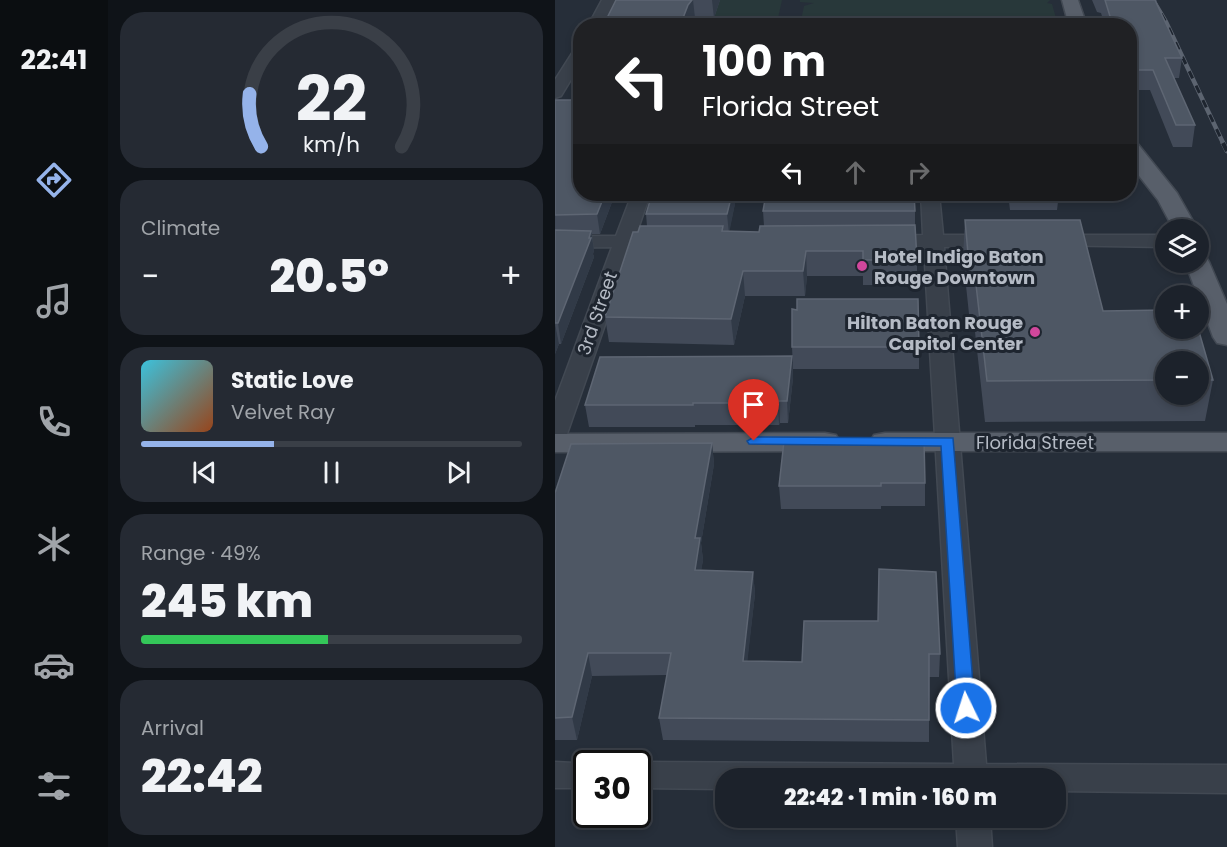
<!DOCTYPE html>
<meta charset="utf-8">
<style>
:root{--surface:#1c222b;--page:#252a33;--text:#f1f3f6;--muted:#a0a4a9;--line:#3a3f47;--accent:#95b3ea}
body{margin:0;font-family:Poppins,sans-serif;background:var(--page);color:var(--text);height:100vh;display:flex;flex-direction:column;font-size:22px;white-space:nowrap}
*{box-sizing:border-box;margin:0}
p{font-size:20px;color:var(--muted)}
.icon{flex:none;width:33px;height:33px;fill:none;stroke:currentColor;stroke-width:2;stroke-linecap:round;stroke-linejoin:round}
.map{position:relative;flex:1;overflow:hidden}
.drawer{display:flex;flex-direction:column;gap:12px;padding:12px;background:#0f1318;width:447px}
.drawer>*{flex:none}
.hud{position:absolute;left:18px;top:18px;width:564px;height:183px;border-radius:24px;box-shadow:0 3px 9px #0003,0 0 0 2px var(--line);background:#202124;color:#fff;overflow:hidden}
.controls{position:absolute;left:600px;top:219px;display:grid;gap:12px}
.controls a{display:grid;place-items:center;width:54px;height:54px;border-radius:50%;background:var(--surface);box-shadow:0 3px 9px #0003,0 0 0 2px var(--line);font-size:30px}
.speed{position:absolute;left:18px;top:750px;display:flex;gap:12px;font-size:30px;font-weight:700;text-align:center}
.speed>*{display:grid;place-content:center;width:78px;height:78px;border-radius:50%;background:var(--surface);box-shadow:0 3px 9px #0003,0 0 0 2px var(--line);line-height:1}
.speed .limit{border:3px solid #111;border-radius:9px;background:#fff;color:#111}
.pin{position:absolute;display:grid;place-items:center;width:51px;height:51px;color:#fff;margin:-62px -26px;border-radius:50% 50% 50% 0;rotate:-45deg;box-shadow:0 0 6px #0007}
.pin .icon{rotate:45deg}
.me{position:absolute;width:66px;margin:-33px;rotate:356deg;stroke-linejoin:round;filter:drop-shadow(0 0 4px #0008)}
.turn{display:flex;align-items:center;gap:21px;height:126px;padding:0 30px;font-size:27px}
.turn .icon{width:78px;height:78px;stroke-width:2.5}
.turn b{display:block;font-size:42px;line-height:51px}
.lanes{display:flex;align-items:center;height:57px;padding:0 30px;background:#0003;justify-content:center;gap:30px;direction:ltr}
.lanes .off{opacity:.35}
.big{font-size:45px;font-weight:800;line-height:1.1}
.drawer .tile{flex:1;display:flex;flex-direction:column;justify-content:center;gap:9px;min-width:0;padding:0 21px;border-radius:24px;background:var(--page)}
.drawer .dial{align-items:center;gap:0}
.dial svg{height:156px;overflow:visible;fill:none;stroke:var(--line);stroke-width:7;stroke-linecap:round;text-anchor:middle}
.dial text{fill:var(--text);stroke:none}
.song{display:flex;align-items:center;gap:18px}
.cover{width:72px;height:72px;border-radius:9px;background:linear-gradient(135deg,hsl(190 70% 55%),hsl(20 70% 35%))}
.played{height:6px;border-radius:3px;background:linear-gradient(90deg,var(--accent) 35%,var(--line) 35%)}
.keys{display:flex;justify-content:space-around;direction:ltr}
.heat{display:flex;justify-content:space-between;align-items:center;font-size:33px;direction:ltr}
.charge{height:9px;border-radius:4px;background:linear-gradient(90deg,#34c759 49%,var(--line) 0)}
.trip{position:absolute;left:160px;top:768px;width:351px;height:60px;border-radius:24px;background:var(--surface);box-shadow:0 3px 9px #0003,0 0 0 2px var(--line);font-weight:800;line-height:60px;text-align:center}
main{display:flex;flex:1;min-height:0}
.dock{display:flex;flex-direction:column;width:108px;justify-content:space-around;align-items:center;background:#0b0e11;color:var(--muted)}
.dock .icon{width:42px;height:42px}
.dock .on{color:var(--accent)}
.dock b{font-size:27px;color:var(--text)}
.map>svg:first-child{display:block}
.green{fill:#28383a}
.lines{fill:none;stroke-linecap:round;stroke-linejoin:round}
.minor-casing{stroke:#424953;stroke-width:3}
.major-casing{stroke:#424953;stroke-width:3}
.minor{fill:#39404a;fill-rule:evenodd}
.major{fill:#585f6a;fill-rule:evenodd}
.rail-far1-casing{stroke:#5c6470;stroke-width:4.5}
.rail-casing{stroke:#5c6470;stroke-width:5}
.rail-far1{stroke:#1e252f;stroke-width:3;stroke-dasharray:8;stroke-linecap:butt}
.rail{stroke:#1e252f;stroke-width:4;stroke-dasharray:10;stroke-linecap:butt}
.wall{fill:#424a58;fill-rule:evenodd}
.shaded-wall{fill:#313a47}
.building{fill:#4e5764;stroke:#5e6673;stroke-width:1.5}
.route{fill:#1a73e8;stroke:#114b97;stroke-width:1.5}
.hotel-dot{fill:#d1479c;stroke:#1e252f;stroke-width:2}
.labels{text-anchor:middle;dominant-baseline:central;stroke-width:6;stroke-linejoin:round;paint-order:stroke}
.poi-label{font-size:18px;font-weight:bold;fill:#b5bbc5;stroke:#1e252f;text-anchor:start}
.street-label{font-size:18px;fill:#b5bbc5;stroke:#1e252f}
</style>
<main>
<nav class="dock">
<b>22:41</b>
<svg class="icon on" aria-label="directions" viewBox="0 0 24 24"><path d="M12 3l9 9-9 9-9-9zM9 14v-3h6M13 9l2 2-2 2"/></svg>
<svg class="icon" aria-label="music" viewBox="0 0 24 24"><path d="M9 18V5l10-2v13"/><circle cx="6" cy="18" r="3"/><circle cx="16" cy="16" r="3"/></svg>
<svg class="icon" aria-label="phone" viewBox="0 0 24 24"><path d="M5 4h4l2 5-3 2q2 4 5 5l2-3 5 2v4C11 20 4 13 5 4z"/></svg>
<svg class="icon" aria-label="climate" viewBox="0 0 24 24"><path d="M12 3v18M4 7l16 10M4 17L20 7"/></svg>
<svg class="icon" aria-label="car" viewBox="0 0 24 24"><path d="M5 17H2v-5l4-1 3-4h7l3 4 3 1v5h-3M9 17h6M6 11h13"/><circle cx="7" cy="17" r="2"/><circle cx="17" cy="17" r="2"/></svg>
<svg class="icon" aria-label="filters" viewBox="0 0 24 24"><path d="M4 7h16M4 17h16"/><circle cx="9" cy="7" r="2"/><circle cx="15" cy="17" r="2"/></svg>
</nav>
<section class="drawer">
<div class="tile dial"><svg viewBox="0 0 100 80">
<path d="M14 69A42 42 0 1 1 86 69"/>
<path d="M14 69A42 42 0 0 1 8 42" stroke="#95b3ea"/>
<text x="50" y="56" font-size="32" font-weight="700">22</text>
<text x="50" y="72" font-size="11">km/h</text>
</svg></div>
<div class="tile"><p>Climate</p>
<div class="heat"><a>−</a><b class="big">20.5°</b><a>+</a></div>
</div>
<div class="tile">
<div class="song"><i class="cover"></i><div><b>Static Love</b><p>Velvet Ray</p></div></div>
<div class="played"></div>
<div class="keys"><svg class="icon" aria-label="previous" viewBox="0 0 24 24"><path d="M18 5L8 12l10 7zM5 5v14"/></svg><svg class="icon" aria-label="pause" viewBox="0 0 24 24"><path d="M8 5v14M16 5v14"/></svg><svg class="icon" aria-label="next" viewBox="0 0 24 24"><path d="M6 5l10 7-10 7zM19 5v14"/></svg></div>
</div>
<div class="tile"><p>Range · 49%</p><b class="big">245 km</b><div class="charge"></div></div>
<div class="tile"><p>Arrival</p><b class="big">22:42</b></div>
</section>
<div class="map">
<svg width="672" height="847" viewBox="0 0 672 847">
<rect width="100%" height="100%" fill="#262e39"/>
<g class="green">
<path d="M 164,0 L 227,0 L 222,23 L 156,23 Z"/>
<path d="M 245,0 L 495,0 L 492,3 L 497,4 L 503,25 L 245,25 L 249,6 L 259,3 L 245,2 Z"/>
</g>
<g class="lines">
<g class="minor-casing">
<g id="minor">
<path d="M 47,0 L 61,0 L 47,26 L 33,26 Z"/>
<path d="M 26,46 L 26,63 L 6,96 L 0,98 L 0,80 L 21,47 Z"/>
<path d="M 77,194 L 95,194 L 81,235 L 113,237 L 116,241 L 113,245 L 77,247 L 12,434 L 9,439 L 0,441 L 0,401 L 57,247 L 0,248 L 0,236 L 61,236 Z"/>
<path d="M 366,194 L 384,194 L 388,235 L 442,235 L 449,237 L 452,241 L 449,245 L 442,247 L 389,247 L 431,764 L 672,765 L 672,793 L 501,791 L 501,778 L 171,778 L 171,789 L 82,788 L 82,764 L 76,764 L 82,762 L 399,764 L 369,247 L 322,245 L 319,241 L 322,237 L 368,235 Z"/>
<path d="M 497,235 L 610,235 L 610,247 L 490,245 L 487,241 L 490,237 Z"/>
<path d="M 0,762 L 38,764 L 32,764 L 32,788 L 0,788 Z"/>
<path d="M 401,818 L 435,818 L 437,847 L 403,847 Z"/>
</g>
</g>
<g class="major-casing">
<g id="major">
<path d="M 507,0 L 523,0 L 532,26 L 514,26 Z"/>
<path d="M 574,142 L 582,143 L 622,193 L 643,230 L 619,230 L 603,200 L 574,163 Z"/>
<path d="M 644,255 L 651,257 L 654,262 L 672,304 L 672,345 L 662,343 L 658,337 L 630,262 L 644,262 Z"/>
<path d="M 270,433 L 281,435 L 285,442 L 281,449 L 270,451 L 0,452 L 0,434 Z"/>
<path d="M 330,433 L 672,433 L 672,451 L 330,451 L 319,449 L 315,442 L 319,435 Z"/>
</g>
</g>
<use href="#minor" class="minor"/>
<use href="#major" class="major"/>
<g class="rail-far1-casing">
<path id="rail-far1" d="M 598,0 L 611,22 L 669,145"/>
</g>
<g class="rail-casing">
<path id="rail" d="M 668,143 L 672,151"/>
</g>
<use href="#rail-far1" class="rail-far1"/>
<use href="#rail" class="rail"/>
</g>
<g class="wall">
<path d="M 61,0 L 165,0 L 159,18 L 140,18 Z"/>
<path d="M 537,0 L 602,0 L 601,2 L 627,58 L 624,78 L 619,78 L 640,125 L 637,147 L 618,147 L 595,90 L 575,90 L 574,88 L 574,26 L 550,26 L 546,13 L 542,12 Z"/>
<path d="M 0,100 L 26,194 L 60,194 L 45,234 L 37,234 L 39,250 L 38,254 L 39,257 L 6,344 L 4,344 L 0,354 Z"/>
<path d="M 97,194 L 182,194 L 174,231 L 204,232 L 209,226 L 208,211 L 360,211 L 360,225 L 362,260 L 362,285 L 308,285 L 308,276 L 252,276 L 250,296 L 190,296 L 179,345 L 54,342 L 50,317 L 83,232 L 92,226 L 91,214 Z"/>
<path d="M 453,194 L 504,194 L 502,210 L 455,210 Z"/>
<path d="M 410,220 L 525,220 L 548,311 L 610,310 L 610,328 L 643,328 L 658,380 L 650,421 L 430,422 L 418,314 L 414,314 L 408,257 ZM 610,362 L 644,362 L 644,394 L 610,394 Z"/>
<path d="M 237,347 L 364,347 L 364,369 L 238,369 Z"/>
<path d="M 237,356 L 238,378 L 233,423 L 225,423 L 224,425 L 140,425 L 140,427 L 34,427 L 30,405 Z"/>
<path d="M 229,441 L 370,483 L 370,506 L 326,506 L 326,509 L 226,509 L 224,486 Z"/>
<path d="M 157,443 L 159,464 L 146,543 L 148,560 L 146,570 L 198,572 L 200,594 L 192,661 L 247,662 L 249,621 L 385,654 L 384,677 L 374,677 L 374,742 L 108,740 L 104,718 L 112,675 L 37,676 L 22,740 L 0,740 L 0,493 Z"/>
</g>
<g class="shaded-wall">
<path d="M 137,0 L 138,0 L 140,18 L 135,26 L 125,26 L 133,5 Z"/>
<path d="M 157,0 L 165,0 L 159,18 Z"/>
<path d="M 50,194 L 60,194 L 45,234 L 42,214 Z"/>
<path d="M 177,194 L 182,194 L 174,234 L 172,214 Z"/>
<path d="M 36,231 L 39,250 L 38,254 L 39,257 L 6,344 L 3,323 Z"/>
<path d="M 251,251 L 252,276 L 250,296 L 248,271 Z"/>
<path d="M 188,271 L 190,296 L 179,345 L 176,319 Z"/>
<path d="M 0,324 L 4,344 L 0,354 Z"/>
<path d="M 237,356 L 238,378 L 233,423 L 232,401 Z"/>
<path d="M 224,401 L 225,423 L 224,425 L 223,403 Z"/>
<path d="M 157,443 L 159,464 L 146,543 L 148,560 L 143,592 L 140,570 L 140,538 Z"/>
<path d="M 198,572 L 200,594 L 190,683 L 188,661 Z"/>
<path d="M 33,653 L 37,676 L 22,740 L 17,717 Z"/>
</g>
<g class="building">
<path d="M 61,0 L 137,0 L 133,5 L 125,26 L 42,26 L 45,20 L 51,20 Z"/>
<path d="M 550,0 L 600,0 L 627,58 L 610,58 L 640,125 L 621,125 L 598,70 L 578,70 L 574,63 L 574,26 L 558,26 Z"/>
<path d="M 296,19 L 340,19 L 340,24 L 369,24 L 374,26 L 257,26 L 296,25 Z"/>
<path d="M 0,100 L 26,100 L 26,194 L 50,194 L 42,214 L 0,215 Z"/>
<path d="M 97,194 L 177,194 L 172,214 L 91,214 Z"/>
<path d="M 211,194 L 359,194 L 360,211 L 208,211 Z"/>
<path d="M 410,220 L 525,220 L 548,311 L 610,310 L 610,328 L 643,328 L 658,380 L 644,380 L 644,362 L 610,362 L 610,380 L 432,381 L 420,276 L 415,276 Z"/>
<path d="M 360,225 L 362,260 L 308,260 L 308,251 L 251,251 L 248,271 L 188,271 L 176,319 L 50,317 L 78,232 L 83,232 L 85,226 L 168,226 L 167,231 L 204,232 L 205,226 Z"/>
<path d="M 0,230 L 36,231 L 34,238 L 36,238 L 3,323 L 0,323 Z"/>
<path d="M 242,299 L 363,299 L 364,347 L 237,347 L 237,309 L 242,310 Z"/>
<path d="M 237,356 L 232,401 L 224,401 L 223,403 L 138,403 L 138,405 L 30,405 L 45,357 Z"/>
<path d="M 229,441 L 369,441 L 370,483 L 326,483 L 326,486 L 224,486 Z"/>
<path d="M 157,443 L 140,538 L 145,538 L 140,570 L 198,572 L 188,661 L 247,662 L 249,621 L 323,621 L 324,569 L 381,572 L 385,654 L 374,654 L 374,720 L 104,718 L 116,653 L 33,653 L 17,717 L 0,718 L 0,493 L 16,444 Z"/>
</g>
<path class="route" d="M 199,437 L 398,438 L 420,708 L 418,712 L 411,714 L 405,712 L 402,708 L 386,446 L 194,444 L 192,441 Z"/>
<g class="hotel-dot">
<circle cx="307" cy="266" r="6"/>
<circle cx="480" cy="332" r="6"/>
</g>
<g class="labels">
<g class="poi-label">
<text x="319" y="256">Hotel Indigo Baton<tspan x="319" dy="21">Rouge Downtown</tspan></text>
<text x="468" y="322" text-anchor="end">Hilton Baton Rouge<tspan x="468" dy="21">Capitol Center</tspan></text>
</g>
<g class="street-label">
<text transform="translate(42 313) rotate(-71)">3rd Street</text>
<text x="480" y="442">Florida Street</text>
</g>
</g>
</svg>
<div class="controls">
<a><svg class="icon" aria-label="layers" viewBox="0 0 24 24"><path d="M12 4l9 5-9 5-9-5zM3 14l9 5 9-5"/></svg></a>
<a>+</a>
<a>−</a>
</div>
<div class="speed"><div class="limit">30</div></div>
<div class="pin" style="left:199px;top:441px;background:#d93025"><svg class="icon" aria-label="arrive" viewBox="0 0 24 24"><path d="M6 21V4h12l-3 4 3 4H6"/></svg></div>
<svg class="me" style="left:411px;top:708px" viewBox="-20 -20 40 40"><circle r="17" fill="#1a73e8" stroke="#fff" stroke-width="3"/><path d="M0-11L8 9 0 5-8 9z" fill="#fff"/></svg>
<div class="trip">22:42 · 1 min · 160 m</div>
<div class="hud">
<div class="turn"><svg class="icon" aria-label="left" viewBox="0 0 24 24"><path d="M17 20v-9H6M10 6l-5 5 5 5"/></svg><div><b>100 m</b>Florida Street</div></div>
<div class="lanes"><svg class="icon" aria-label="left" viewBox="0 0 24 24"><path d="M17 20v-9H6M10 6l-5 5 5 5"/></svg><svg class="icon off" aria-label="ahead" viewBox="0 0 24 24"><path d="M12 20V5M6 11l6-6 6 6"/></svg><svg class="icon off" aria-label="right" viewBox="0 0 24 24"><path d="M7 20v-9h11M14 6l5 5-5 5"/></svg></div>
</div>
</div>
</main>
